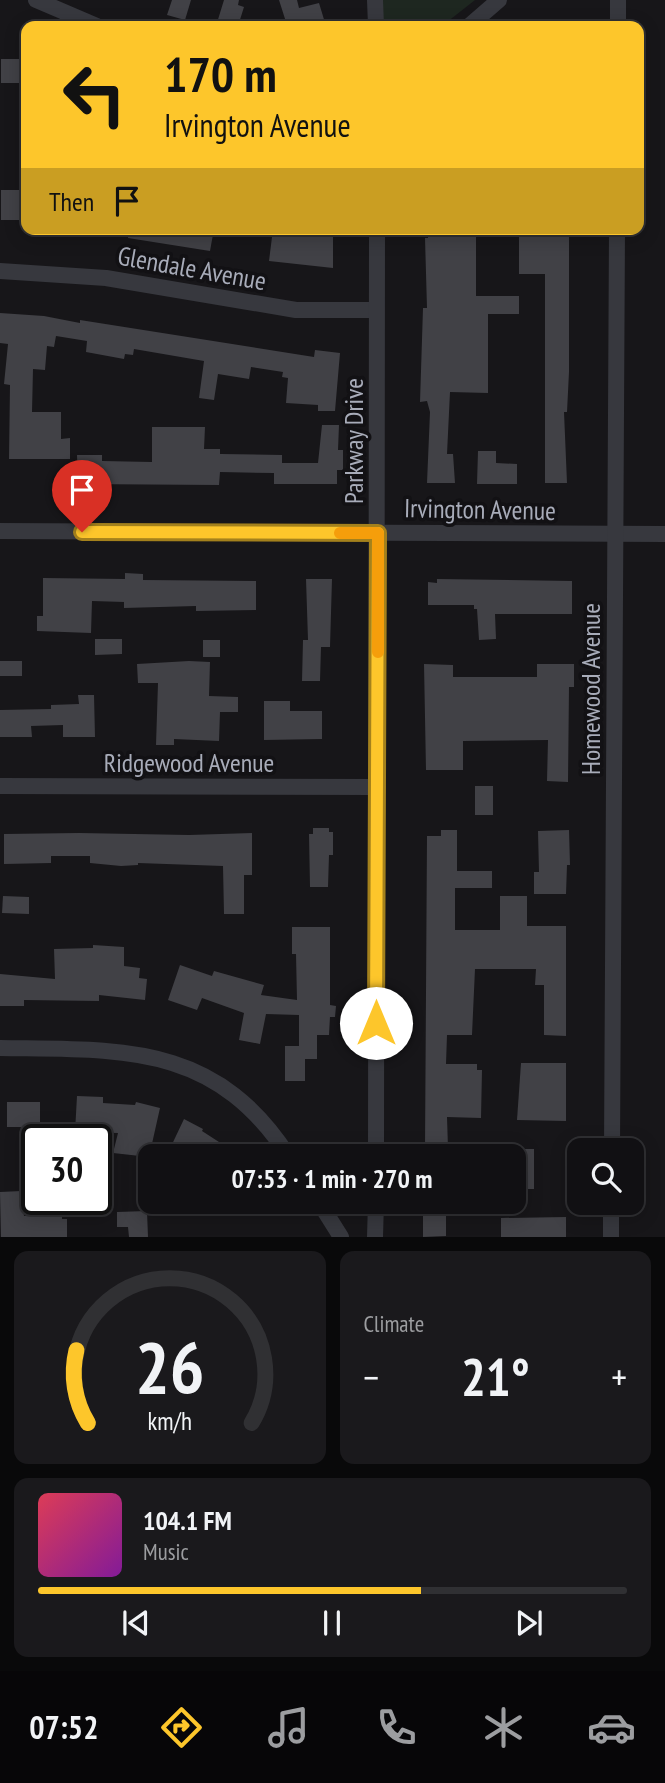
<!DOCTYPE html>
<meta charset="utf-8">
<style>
:root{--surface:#111013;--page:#1a191c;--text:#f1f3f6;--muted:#9c9da0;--line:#303033;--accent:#fdc62b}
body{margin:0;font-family:"PT Sans Narrow",sans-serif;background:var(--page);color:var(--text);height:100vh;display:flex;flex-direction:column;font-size:26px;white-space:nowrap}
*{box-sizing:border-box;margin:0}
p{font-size:23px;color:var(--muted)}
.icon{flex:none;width:38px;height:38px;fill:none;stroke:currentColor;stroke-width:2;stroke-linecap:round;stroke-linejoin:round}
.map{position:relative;height:1237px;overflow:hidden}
.drawer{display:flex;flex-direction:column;gap:14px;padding:14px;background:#09090a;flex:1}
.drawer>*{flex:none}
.hud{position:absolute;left:21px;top:21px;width:623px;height:214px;border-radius:14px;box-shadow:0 4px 18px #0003,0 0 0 2px var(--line);background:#fdc62b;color:#111;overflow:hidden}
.controls{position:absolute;left:567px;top:1138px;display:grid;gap:14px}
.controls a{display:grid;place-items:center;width:77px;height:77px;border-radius:14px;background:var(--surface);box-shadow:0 4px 18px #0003,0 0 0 2px var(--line);font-size:35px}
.speed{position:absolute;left:21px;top:1124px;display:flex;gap:14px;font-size:35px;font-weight:700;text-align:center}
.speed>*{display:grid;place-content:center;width:91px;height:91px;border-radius:50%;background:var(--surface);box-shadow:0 4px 18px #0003,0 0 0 2px var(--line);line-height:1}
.speed .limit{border:4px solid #111;border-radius:10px;background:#fff;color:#111}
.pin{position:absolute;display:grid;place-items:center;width:60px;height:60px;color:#fff;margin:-72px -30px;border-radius:50% 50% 50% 0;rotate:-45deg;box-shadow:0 0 7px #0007}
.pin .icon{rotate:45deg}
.me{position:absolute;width:77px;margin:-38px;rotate:0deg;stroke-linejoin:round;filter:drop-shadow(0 0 5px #0008)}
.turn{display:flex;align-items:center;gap:24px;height:147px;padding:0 28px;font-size:32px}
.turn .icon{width:91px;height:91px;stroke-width:2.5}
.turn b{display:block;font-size:49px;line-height:60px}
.then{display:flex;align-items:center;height:66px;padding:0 28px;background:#0003;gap:14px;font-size:26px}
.big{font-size:52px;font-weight:700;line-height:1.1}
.drawer .tile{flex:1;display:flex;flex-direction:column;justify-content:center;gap:10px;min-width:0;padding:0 24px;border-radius:14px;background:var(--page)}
.drawer .dial{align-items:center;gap:0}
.dial svg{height:182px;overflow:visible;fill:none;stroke:var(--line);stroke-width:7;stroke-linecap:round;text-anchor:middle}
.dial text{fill:var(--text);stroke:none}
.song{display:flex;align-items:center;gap:21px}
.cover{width:84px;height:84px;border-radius:10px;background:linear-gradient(135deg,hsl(350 70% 55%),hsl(290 70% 35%))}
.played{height:7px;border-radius:4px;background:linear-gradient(90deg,var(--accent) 65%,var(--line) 65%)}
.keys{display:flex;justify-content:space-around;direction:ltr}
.heat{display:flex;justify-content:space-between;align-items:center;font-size:38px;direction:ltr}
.drawer .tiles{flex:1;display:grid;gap:14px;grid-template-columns:1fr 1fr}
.tile:last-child{grid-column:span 2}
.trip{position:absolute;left:138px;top:1144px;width:388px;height:70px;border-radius:14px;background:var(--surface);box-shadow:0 4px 18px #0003,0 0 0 2px var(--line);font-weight:700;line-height:70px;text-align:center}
.tab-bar{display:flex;height:112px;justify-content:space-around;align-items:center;background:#070608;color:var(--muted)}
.tab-bar .icon{width:49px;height:49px}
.tab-bar .active{color:var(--accent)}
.tab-bar b{font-size:32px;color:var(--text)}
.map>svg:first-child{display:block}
.green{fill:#1e2720}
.building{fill:#414146}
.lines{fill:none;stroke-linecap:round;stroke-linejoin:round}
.minor{stroke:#37383e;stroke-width:16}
.route-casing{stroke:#a4811c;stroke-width:18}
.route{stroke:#fdc62b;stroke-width:12}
.slow{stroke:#f59e0b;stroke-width:12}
.labels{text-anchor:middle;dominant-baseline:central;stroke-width:7;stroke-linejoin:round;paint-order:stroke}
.street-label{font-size:26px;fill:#a8acb9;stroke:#121114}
</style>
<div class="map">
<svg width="665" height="1237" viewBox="0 0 665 1237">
<rect width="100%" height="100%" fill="#171619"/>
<path class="green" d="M 382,0 L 475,0 L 442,26 L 383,26 Z"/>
<g class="building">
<path d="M 172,0 L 191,0 L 185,20 L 167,15 Z"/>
<path d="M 224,0 L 239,0 L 238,5 L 244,7 L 238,26 L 216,26 Z"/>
<path d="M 279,0 L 297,0 L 299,8 L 319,3 L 326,26 L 298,26 L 296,20 L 286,22 Z"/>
<rect x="1" y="59" width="25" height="24"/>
<path d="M 1,190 L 23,190 L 24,220 L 1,220 Z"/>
<path d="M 129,229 L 214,229 L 210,251 L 128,238 Z"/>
<path d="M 273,229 L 317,234 L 317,229 L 333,229 L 333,268 L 269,261 Z"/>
<path d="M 476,229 L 476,296 L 519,296 L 519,314 L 488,314 L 488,393 L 450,392 L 447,454 L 453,454 L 455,483 L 427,483 L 430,412 L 427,401 L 420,402 L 423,308 L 427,308 L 425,238 L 428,238 L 428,230 Z"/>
<path d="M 519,229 L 569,230 L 569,372 L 567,412 L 564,412 L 567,483 L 545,483 L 545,274 L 519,274 Z"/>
<path d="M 0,313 L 44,316 L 80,323 L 80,320 L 314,357 L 315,350 L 340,353 L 335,411 L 318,411 L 318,405 L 286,403 L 288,378 L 282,377 L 283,372 L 251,367 L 249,379 L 218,374 L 214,400 L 199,398 L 204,361 L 134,349 L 133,355 L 125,354 L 124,359 L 86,352 L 87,341 L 56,336 L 54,347 L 47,346 L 45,370 L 33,369 L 32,412 L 61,412 L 61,439 L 70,438 L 70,459 L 9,459 L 10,385 L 4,384 L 8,344 L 0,343 Z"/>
<path d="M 322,425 L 339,425 L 338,450 L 343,450 L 343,470 L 337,470 L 337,484 L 274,484 L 274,473 L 220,472 L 219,485 L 78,484 L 77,455 L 102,455 L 102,461 L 152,462 L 152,427 L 205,427 L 204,449 L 220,449 L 220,454 L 282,455 L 282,463 L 318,463 Z"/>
<path d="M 478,451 L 496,451 L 496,463 L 517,464 L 517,484 L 477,484 Z"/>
<path d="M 125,573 L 143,574 L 143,580 L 256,581 L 256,610 L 196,611 L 196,606 L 124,608 L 124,602 L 92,601 L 91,633 L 37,631 L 37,616 L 43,616 L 43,578 L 125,579 Z"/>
<path d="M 306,579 L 332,579 L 330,647 L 321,647 L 320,681 L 302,681 L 303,640 L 308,640 Z"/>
<path d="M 437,579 L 572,581 L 572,614 L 495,614 L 496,639 L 479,640 L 477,609 L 474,609 L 474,605 L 428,605 L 428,582 L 437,583 Z"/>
<path d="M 95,639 L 122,639 L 122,654 L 95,655 Z"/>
<rect x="203" y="640" width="17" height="17"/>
<rect x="0" y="661" width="22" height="15"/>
<path d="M 189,661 L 210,662 L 209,696 L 238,697 L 238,712 L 220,712 L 219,741 L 174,739 L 174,745 L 156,745 L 158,683 L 138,683 L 137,664 Z"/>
<path d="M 424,664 L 453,665 L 453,677 L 537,677 L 537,664 L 574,664 L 574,687 L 569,687 L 568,782 L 547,781 L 548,740 L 463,741 L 463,770 L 426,770 Z"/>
<path d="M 78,695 L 94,695 L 95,737 L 63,737 L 63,725 L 31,726 L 32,737 L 0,737 L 0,710 L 51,709 L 51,705 L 79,704 Z"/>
<path d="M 264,701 L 290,701 L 290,711 L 322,711 L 322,739 L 264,740 Z"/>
<rect x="475" y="786" width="18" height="29"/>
<path d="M 313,828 L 329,828 L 329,832 L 333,832 L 333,855 L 329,855 L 328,887 L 310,887 L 309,834 L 313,834 Z"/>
<path d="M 441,830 L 457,830 L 457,871 L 492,871 L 492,888 L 455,888 L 455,930 L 500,930 L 500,896 L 527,896 L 527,926 L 566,926 L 566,1036 L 544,1035 L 544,985 L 535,985 L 536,969 L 475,969 L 472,1035 L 447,1035 L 446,1064 L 477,1064 L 477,1070 L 482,1070 L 481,1118 L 447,1117 L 448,1148 L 425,1149 L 427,836 L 441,836 Z"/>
<path d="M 569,830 L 570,865 L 567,865 L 566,894 L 534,894 L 534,872 L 539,872 L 538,831 Z"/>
<path d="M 79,833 L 189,835 L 252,833 L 252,875 L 244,875 L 244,914 L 224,914 L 223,866 L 138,863 L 138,865 L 121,866 L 90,863 L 90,856 L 51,856 L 51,863 L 4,864 L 4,834 Z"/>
<path d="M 3,896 L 29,897 L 29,914 L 2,913 Z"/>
<path d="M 292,927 L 330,927 L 330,1005 L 336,1006 L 335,1017 L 330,1017 L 329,1035 L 317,1035 L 317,1059 L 305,1059 L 305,1081 L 285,1081 L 285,1046 L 299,1046 L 299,1015 L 266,1014 L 260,1044 L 239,1040 L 244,1013 L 202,998 L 197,1010 L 168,1000 L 180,965 L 212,976 L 214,971 L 264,985 L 261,995 L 297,1000 L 296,954 L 292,954 Z"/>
<path d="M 93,945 L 124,947 L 124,966 L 140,968 L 139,978 L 147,979 L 145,1000 L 99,995 L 99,1001 L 24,1000 L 24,1006 L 0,1006 L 0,974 L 55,979 L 54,949 L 93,948 Z"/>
<path d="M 521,1063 L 566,1063 L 566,1121 L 517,1120 Z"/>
<path d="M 77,1096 L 103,1097 L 103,1103 L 135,1105 L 136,1102 L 160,1108 L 149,1157 L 113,1153 L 118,1133 L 75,1132 Z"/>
<rect x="7" y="1102" width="33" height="25"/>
<path d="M 184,1119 L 203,1129 L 202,1131 L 219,1142 L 210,1157 L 166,1157 Z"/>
<path d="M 515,1149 L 534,1149 L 534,1189 L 514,1189 Z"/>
<path d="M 21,1191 L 24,1216 L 62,1216 L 62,1219 L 67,1219 L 67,1237 L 1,1237 L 0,1192 Z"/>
<path d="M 423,1204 L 446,1204 L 446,1236 L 423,1237 Z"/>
<path d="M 147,1211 L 148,1237 L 129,1237 L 128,1227 L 117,1227 L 117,1212 Z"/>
<path d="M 566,1217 L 566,1237 L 501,1237 L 501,1218 Z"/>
</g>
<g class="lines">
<g class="minor">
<path d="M 36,0 L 97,26"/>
<path d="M 375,0 L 376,26"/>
<path d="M 469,26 L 499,0"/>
<path d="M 618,26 L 618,0"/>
<path d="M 0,271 L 106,278 L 296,310 L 376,310"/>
<path d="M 0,531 L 665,534"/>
<path d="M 0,786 L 378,787"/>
<path d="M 0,1048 C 121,1050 215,1042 289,1157"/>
<path d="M 612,1150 L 617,229"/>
<path d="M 376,1157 L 377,229"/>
<path d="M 319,1202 L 341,1237"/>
<path d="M 375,1237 L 376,1202"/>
<path d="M 611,1237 L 611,1202"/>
</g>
</g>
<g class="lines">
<g class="route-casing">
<path id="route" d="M 82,532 L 378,533 L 376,1023"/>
</g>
<use href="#route" class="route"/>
<path class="slow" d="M 340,533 L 378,533 L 378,652"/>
</g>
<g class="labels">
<g class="street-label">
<text transform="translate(192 268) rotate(10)">Glendale Avenue</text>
<text transform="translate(353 441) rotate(-90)">Parkway Drive</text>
<text transform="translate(480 509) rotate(1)">Irvington Avenue</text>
<text transform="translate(590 689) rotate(-90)">Homewood Avenue</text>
<text x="189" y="762">Ridgewood Avenue</text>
</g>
</g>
</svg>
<div class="controls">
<a><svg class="icon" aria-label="search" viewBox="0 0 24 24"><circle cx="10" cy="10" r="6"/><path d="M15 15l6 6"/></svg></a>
</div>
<div class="speed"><div class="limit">30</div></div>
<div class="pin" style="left:82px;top:532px;background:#d93025"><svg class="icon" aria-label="arrive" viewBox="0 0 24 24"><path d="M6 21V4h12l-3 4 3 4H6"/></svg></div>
<svg class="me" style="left:376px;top:1023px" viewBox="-20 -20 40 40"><circle r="19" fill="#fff"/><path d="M0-13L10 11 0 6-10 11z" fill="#fdc62b"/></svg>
<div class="trip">07:53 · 1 min · 270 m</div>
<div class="hud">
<div class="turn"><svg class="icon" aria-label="left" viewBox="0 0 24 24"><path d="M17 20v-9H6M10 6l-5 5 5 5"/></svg><div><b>170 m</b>Irvington Avenue</div></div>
<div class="then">Then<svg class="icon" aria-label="arrive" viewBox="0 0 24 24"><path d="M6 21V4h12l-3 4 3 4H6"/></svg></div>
</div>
</div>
<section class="drawer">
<div class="tiles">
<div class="tile dial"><svg viewBox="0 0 100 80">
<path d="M14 69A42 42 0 1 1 86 69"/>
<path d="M14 69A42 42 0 0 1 9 37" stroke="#fdc62b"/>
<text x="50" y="56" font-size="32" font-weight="700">26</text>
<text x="50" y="72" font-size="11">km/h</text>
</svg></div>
<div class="tile"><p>Climate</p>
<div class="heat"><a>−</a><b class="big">21°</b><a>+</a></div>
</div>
<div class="tile">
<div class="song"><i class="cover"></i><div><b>104.1 FM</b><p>Music</p></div></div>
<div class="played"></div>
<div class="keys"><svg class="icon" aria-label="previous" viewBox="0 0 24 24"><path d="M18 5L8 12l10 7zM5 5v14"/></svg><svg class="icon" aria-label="pause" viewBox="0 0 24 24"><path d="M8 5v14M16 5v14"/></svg><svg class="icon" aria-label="next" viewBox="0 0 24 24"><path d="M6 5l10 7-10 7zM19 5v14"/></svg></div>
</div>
</div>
</section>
<nav class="tab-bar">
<b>07:52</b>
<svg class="icon active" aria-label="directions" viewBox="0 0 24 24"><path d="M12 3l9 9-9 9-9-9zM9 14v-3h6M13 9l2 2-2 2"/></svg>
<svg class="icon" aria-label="music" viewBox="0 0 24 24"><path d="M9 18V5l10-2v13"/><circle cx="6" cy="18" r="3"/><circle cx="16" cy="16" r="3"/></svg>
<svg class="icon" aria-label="phone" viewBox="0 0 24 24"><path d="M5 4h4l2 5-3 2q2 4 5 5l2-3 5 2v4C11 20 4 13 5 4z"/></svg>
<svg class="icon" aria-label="climate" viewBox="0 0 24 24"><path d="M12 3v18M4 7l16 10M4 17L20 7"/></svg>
<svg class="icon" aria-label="car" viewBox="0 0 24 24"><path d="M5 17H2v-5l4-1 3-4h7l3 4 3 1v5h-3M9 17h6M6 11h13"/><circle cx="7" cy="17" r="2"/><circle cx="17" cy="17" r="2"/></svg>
</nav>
